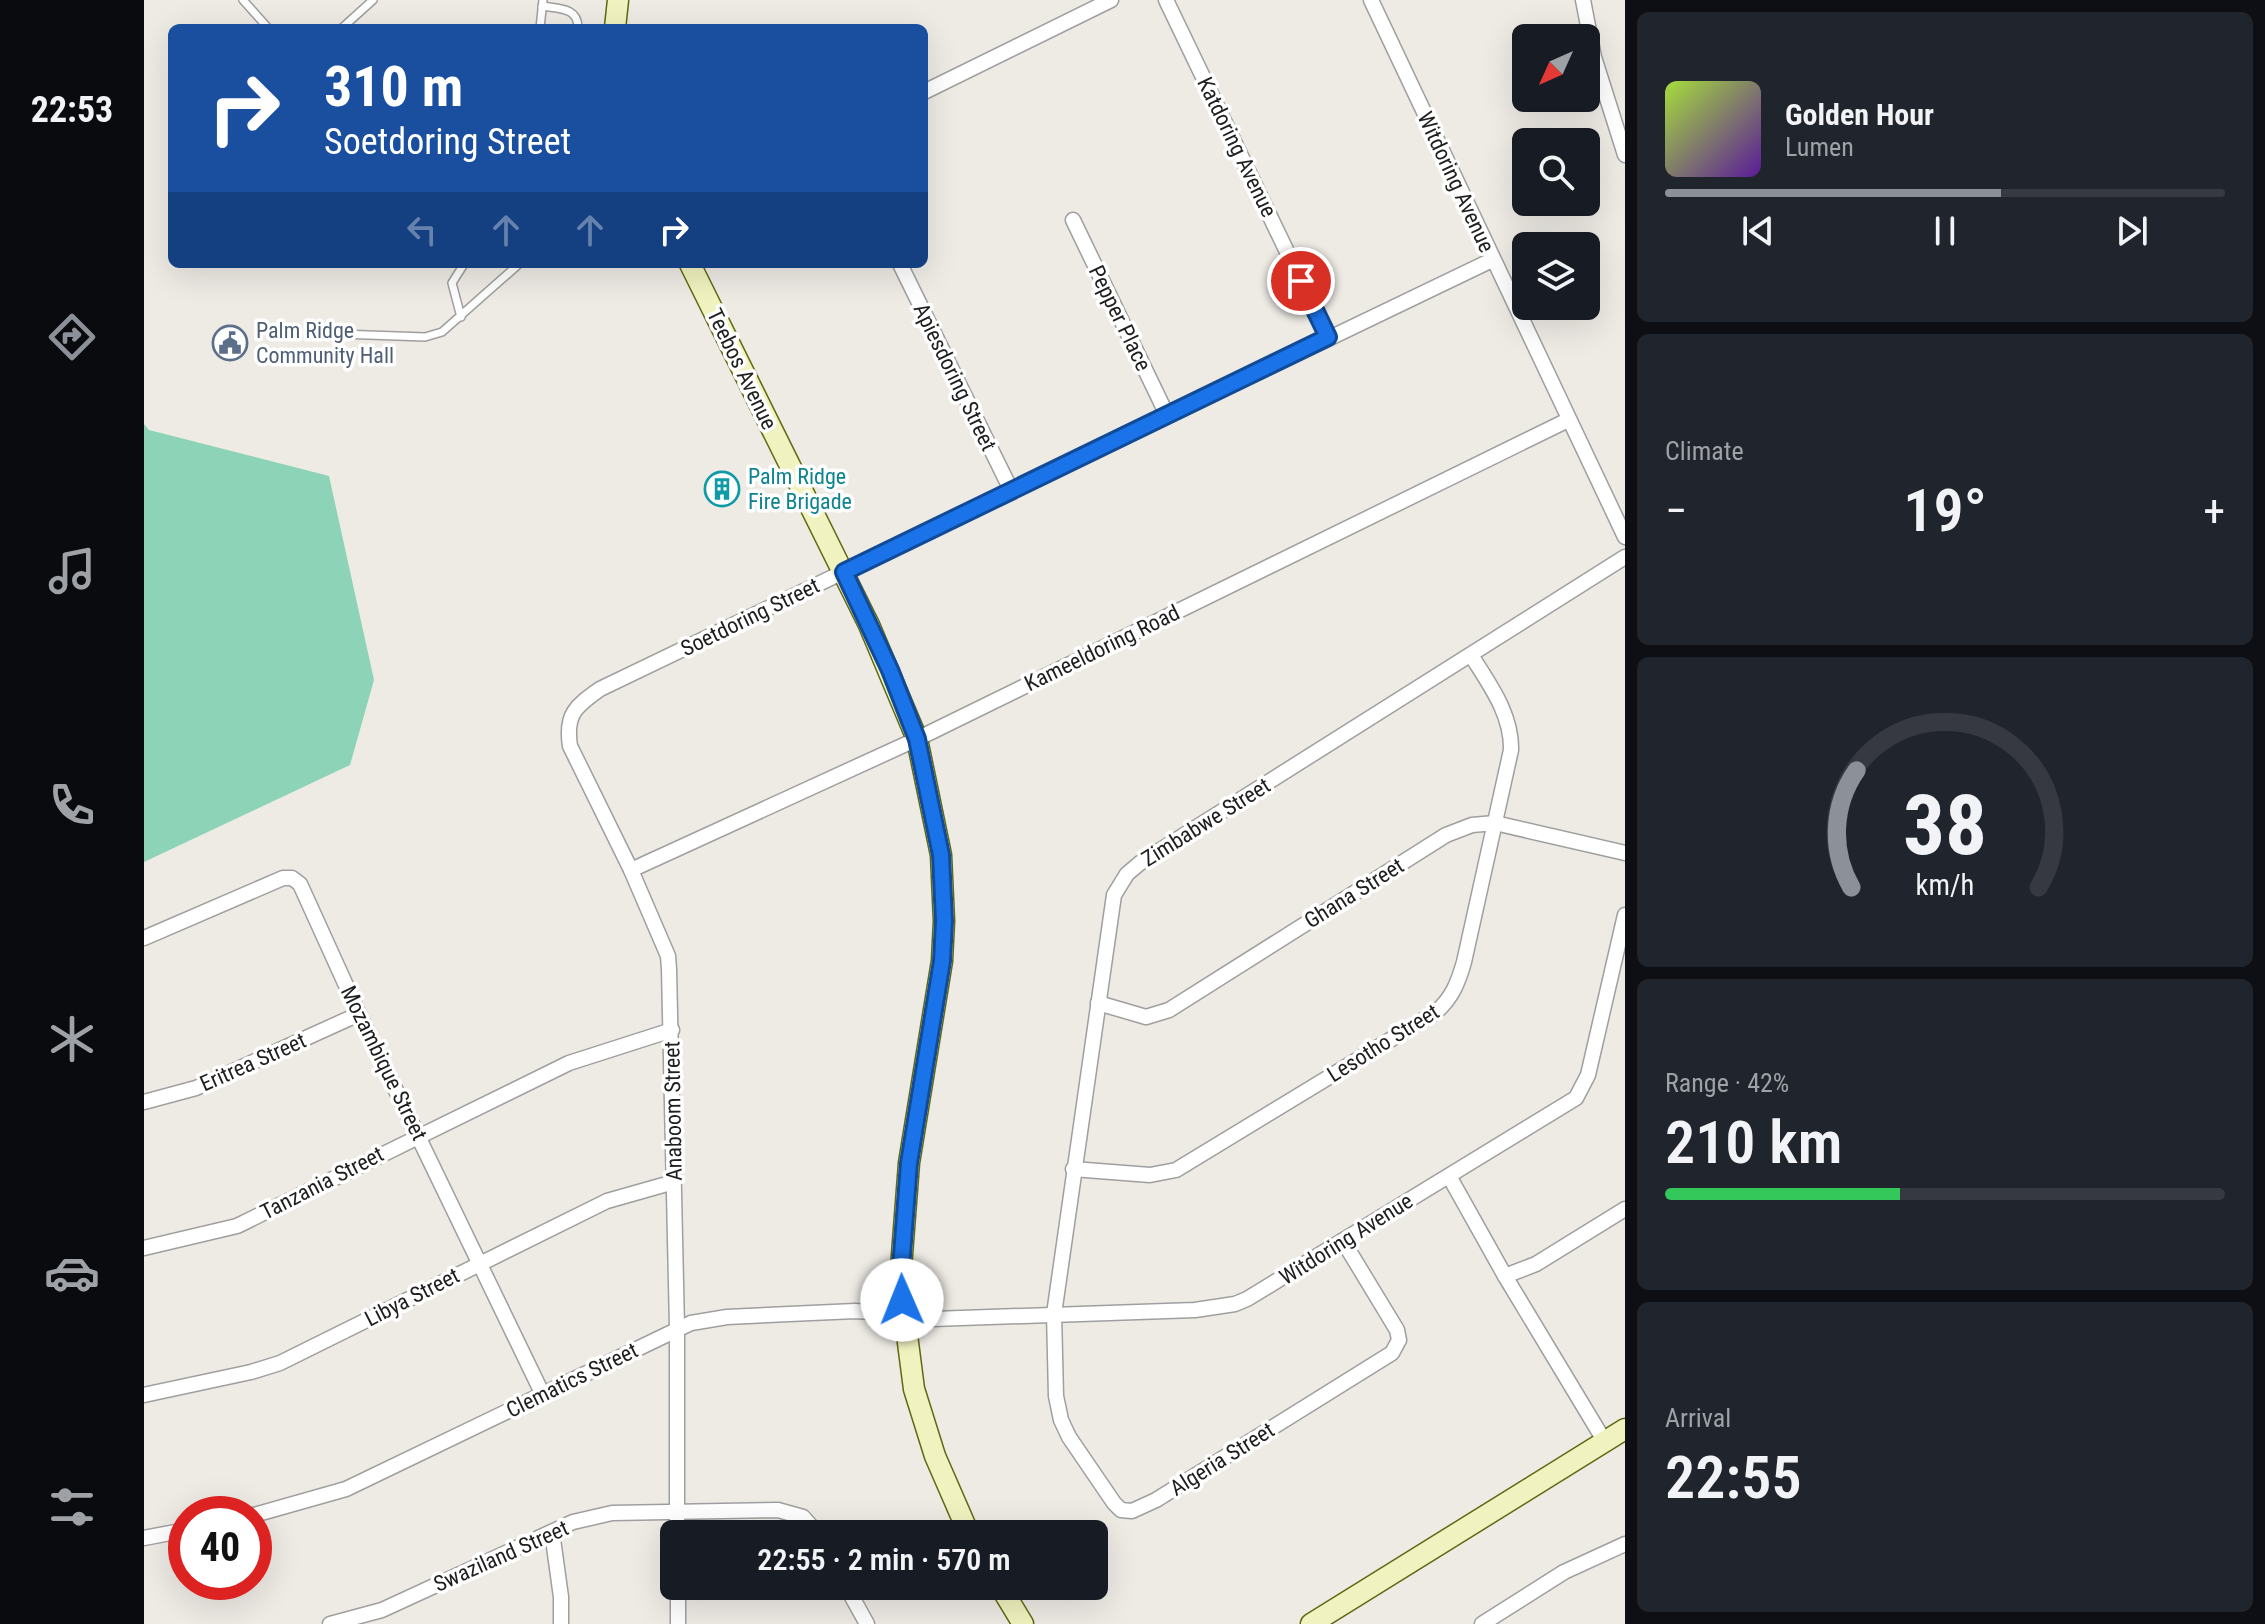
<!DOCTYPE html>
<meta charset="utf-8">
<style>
:root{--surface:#171b24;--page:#20242c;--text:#f1f3f6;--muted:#9ea1a6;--line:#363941;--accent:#8c9099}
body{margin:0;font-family:"Roboto Condensed",sans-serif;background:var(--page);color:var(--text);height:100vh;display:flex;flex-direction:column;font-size:30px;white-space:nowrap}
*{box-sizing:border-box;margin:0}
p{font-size:26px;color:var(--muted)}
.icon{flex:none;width:44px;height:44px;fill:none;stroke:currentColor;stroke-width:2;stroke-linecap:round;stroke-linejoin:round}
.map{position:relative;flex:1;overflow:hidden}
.details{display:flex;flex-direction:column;gap:12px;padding:12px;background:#0d0f14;width:640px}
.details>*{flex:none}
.banner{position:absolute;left:24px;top:24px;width:760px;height:244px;border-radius:12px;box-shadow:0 8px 32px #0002;background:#1a4fa0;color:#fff;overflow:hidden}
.needle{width:52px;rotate:225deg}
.buttons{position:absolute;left:1368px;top:24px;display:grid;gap:16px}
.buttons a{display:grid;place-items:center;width:88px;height:88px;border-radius:12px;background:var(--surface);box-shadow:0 8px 32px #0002;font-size:40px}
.speed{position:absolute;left:24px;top:1496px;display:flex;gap:16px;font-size:40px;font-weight:700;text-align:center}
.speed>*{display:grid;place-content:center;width:104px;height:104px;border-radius:50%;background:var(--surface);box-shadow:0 8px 32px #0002;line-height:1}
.speed .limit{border:12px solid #d22;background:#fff;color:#111}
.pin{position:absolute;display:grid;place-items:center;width:68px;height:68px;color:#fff;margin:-34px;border:4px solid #fff;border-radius:50%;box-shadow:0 2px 8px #0007}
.me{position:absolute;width:88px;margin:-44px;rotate:359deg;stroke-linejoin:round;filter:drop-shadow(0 0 6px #0008)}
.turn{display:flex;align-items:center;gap:28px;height:168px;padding:0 24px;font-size:36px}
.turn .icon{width:104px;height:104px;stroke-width:2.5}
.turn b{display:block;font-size:56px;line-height:68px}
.lanes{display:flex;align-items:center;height:76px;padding:0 24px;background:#0003;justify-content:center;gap:40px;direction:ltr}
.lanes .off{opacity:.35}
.big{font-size:60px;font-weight:600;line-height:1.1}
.details .widget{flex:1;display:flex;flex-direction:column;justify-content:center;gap:12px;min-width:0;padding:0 28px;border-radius:12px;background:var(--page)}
.details .dial{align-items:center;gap:0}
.dial svg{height:208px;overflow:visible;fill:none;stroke:var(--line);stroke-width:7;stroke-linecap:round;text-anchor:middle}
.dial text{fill:var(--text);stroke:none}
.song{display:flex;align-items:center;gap:24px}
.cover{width:96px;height:96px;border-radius:12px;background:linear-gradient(135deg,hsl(80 70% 55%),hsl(270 70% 35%))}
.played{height:8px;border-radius:4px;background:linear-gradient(90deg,var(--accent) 60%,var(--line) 60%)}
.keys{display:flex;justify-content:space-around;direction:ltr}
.heat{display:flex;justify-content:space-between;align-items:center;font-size:44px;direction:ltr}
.charge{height:12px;border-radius:6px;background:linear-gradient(90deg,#34c759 42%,var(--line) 0)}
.trip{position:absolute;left:516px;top:1520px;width:448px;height:80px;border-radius:12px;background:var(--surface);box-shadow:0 8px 32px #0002;font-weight:600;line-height:80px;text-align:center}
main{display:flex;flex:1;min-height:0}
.tab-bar{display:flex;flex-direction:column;width:144px;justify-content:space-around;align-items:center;background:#090b0e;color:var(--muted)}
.tab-bar .icon{width:56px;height:56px}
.tab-bar .current{color:var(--accent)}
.tab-bar b{font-size:36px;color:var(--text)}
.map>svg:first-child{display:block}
.pitch{fill:#8cd3b7}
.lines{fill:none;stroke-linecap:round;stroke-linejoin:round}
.lane-casing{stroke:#9f9f9f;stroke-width:10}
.street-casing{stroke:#9f9f9f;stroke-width:17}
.secondary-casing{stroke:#606812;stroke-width:23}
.lane{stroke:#fff;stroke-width:7}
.street{stroke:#fff;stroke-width:14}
.secondary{stroke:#f0f2bf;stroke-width:20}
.route-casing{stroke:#114b97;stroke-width:20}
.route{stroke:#1a73e8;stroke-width:14}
.labels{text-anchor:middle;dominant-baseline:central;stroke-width:7;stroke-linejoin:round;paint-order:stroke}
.street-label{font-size:22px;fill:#1e1e1e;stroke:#fff}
.service-label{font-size:22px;fill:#4e5e75;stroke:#fff;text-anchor:start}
.culture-label{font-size:22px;fill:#0d838f;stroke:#fff;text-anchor:start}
</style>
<main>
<nav class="tab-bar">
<b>22:53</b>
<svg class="icon current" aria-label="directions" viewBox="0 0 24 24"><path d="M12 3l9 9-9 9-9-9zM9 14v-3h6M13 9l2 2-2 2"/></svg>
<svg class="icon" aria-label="music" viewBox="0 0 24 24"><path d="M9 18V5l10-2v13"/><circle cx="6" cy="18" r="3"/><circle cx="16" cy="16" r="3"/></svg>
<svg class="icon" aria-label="phone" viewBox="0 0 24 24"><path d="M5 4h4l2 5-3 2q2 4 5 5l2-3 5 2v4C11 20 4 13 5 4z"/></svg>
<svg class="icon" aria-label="climate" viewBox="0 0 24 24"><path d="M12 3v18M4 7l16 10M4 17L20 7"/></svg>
<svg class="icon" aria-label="car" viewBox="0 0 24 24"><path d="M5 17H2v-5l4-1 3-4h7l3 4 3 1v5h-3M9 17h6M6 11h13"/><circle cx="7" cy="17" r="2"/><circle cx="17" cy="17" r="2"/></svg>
<svg class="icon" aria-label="filters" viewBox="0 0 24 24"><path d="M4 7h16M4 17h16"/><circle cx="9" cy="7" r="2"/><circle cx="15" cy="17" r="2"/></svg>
</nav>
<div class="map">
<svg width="1481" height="1624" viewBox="0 0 1481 1624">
<rect width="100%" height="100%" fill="#eeebe5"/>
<path class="pitch" d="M 0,424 L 5,430 L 185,476 L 230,680 L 206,765 L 0,862 Z"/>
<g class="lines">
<g class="lane-casing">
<g id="lane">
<path d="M 99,0 L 124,28"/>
<path d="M 398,6 C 415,9 434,7 434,28"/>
<path d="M 198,28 L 229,0"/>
<path d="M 396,28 L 399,0"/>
<path d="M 317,317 L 308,283 L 320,264"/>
<path d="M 196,334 L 281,337 L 298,332 L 375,264"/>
</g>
</g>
<g class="street-casing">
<g id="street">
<path d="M 1022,0 L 1184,337"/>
<path d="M 1227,0 L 1481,537"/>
<path d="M 1439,0 L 1450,57 L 1481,155"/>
<path d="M 780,92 L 967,0"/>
<path d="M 929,220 L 1023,415"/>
<path d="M 756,264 L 867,490"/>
<path d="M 487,870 L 773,739 L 1424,420"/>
<path d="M 0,938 L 139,878 L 148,878 L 156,884 L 215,1014 L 399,1395"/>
<path d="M 954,1003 L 1002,1017 L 1025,1010 L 1302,835 L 1328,825 L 1351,823 L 1481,853"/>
<path d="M 0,1102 L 52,1088 L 215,1014"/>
<path d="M 929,1169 L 1006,1175 L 1032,1170 L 1292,1012 C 1308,998 1314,983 1320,962 L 1367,750 C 1368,714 1345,684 1327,655"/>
<path d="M 1305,1176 L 1361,1276 L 1392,1264 L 1481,1209"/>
<path d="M 1199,1241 L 1253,1330 L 1255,1340 L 1248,1353 L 1012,1500 L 988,1511 L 977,1510 L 970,1503 L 925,1437 L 917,1420 L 912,1396 L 910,1314 L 970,895 L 983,874 L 996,863 L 1481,557"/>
<path d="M 0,1248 L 93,1226 L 425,1063 L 528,1030"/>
<path d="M 1361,1276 L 1461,1442"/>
<path d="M 0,1395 L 107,1372 L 136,1363 L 463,1201 L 530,1182"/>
<path d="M 110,1515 L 202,1489 L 547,1323 L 583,1317 L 711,1311 L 744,1313 L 760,1320 L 1051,1310 L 1091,1304 L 1103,1299 L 1432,1098 L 1444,1075 L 1481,915"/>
<path d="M 408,1532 L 417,1597 L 417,1624"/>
<path d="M 533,1534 L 533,1328 L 525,969 L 524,956 L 487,870 L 426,746 C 421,714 432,706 456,689 L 1348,260"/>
<path d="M 0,1538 L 42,1530"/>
<path d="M 534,1586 L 534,1624"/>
<path d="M 702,1586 L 723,1624"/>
<path d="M 186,1624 L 238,1610 L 429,1522 L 468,1513 L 634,1510 L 659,1517 L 674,1534"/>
<path d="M 1338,1624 L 1420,1572 L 1481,1544"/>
</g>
</g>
<g class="secondary-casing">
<g id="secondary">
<path d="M 471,28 L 474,0"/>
<path d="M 546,264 L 725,625 L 773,739 L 797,855 L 800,921 L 798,961 L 765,1163 L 756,1281 L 770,1389 L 791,1456 L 825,1534"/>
<path d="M 856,1586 L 879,1624"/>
<path d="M 1167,1624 L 1481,1429"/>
</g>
</g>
<use href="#lane" class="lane"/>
<use href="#street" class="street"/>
<use href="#secondary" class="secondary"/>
</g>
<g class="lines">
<g class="route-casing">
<path id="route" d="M 758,1300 L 756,1281 L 765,1163 L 798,961 L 800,921 L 797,855 L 773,739 L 746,670 L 700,572 L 1184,337 L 1157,281"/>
</g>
<use href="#route" class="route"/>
</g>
<defs>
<g id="civic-ring" transform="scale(1.8)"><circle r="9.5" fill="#fff" stroke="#5c6f8a" stroke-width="1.5"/><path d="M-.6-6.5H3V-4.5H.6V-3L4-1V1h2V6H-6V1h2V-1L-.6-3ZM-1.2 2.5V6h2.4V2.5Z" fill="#5c6f8a"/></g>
<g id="building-ring" transform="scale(1.8)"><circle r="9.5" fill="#fff" stroke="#0f9aa8" stroke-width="1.5"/><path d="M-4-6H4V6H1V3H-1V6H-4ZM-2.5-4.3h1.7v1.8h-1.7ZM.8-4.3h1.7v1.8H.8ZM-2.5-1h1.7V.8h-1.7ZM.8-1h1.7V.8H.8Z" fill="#0f9aa8"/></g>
</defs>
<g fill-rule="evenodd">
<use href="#civic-ring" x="86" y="343"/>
<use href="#building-ring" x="578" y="489"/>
</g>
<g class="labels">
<g class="street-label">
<text transform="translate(1093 147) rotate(64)">Katdoring Avenue</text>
<text transform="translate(1312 182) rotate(65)">Witdoring Avenue</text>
<text transform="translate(976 318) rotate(64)">Pepper Place</text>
<text transform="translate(598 369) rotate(64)">Teebos Avenue</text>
<text transform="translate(811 377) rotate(64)">Apiesdoring Street</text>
<text transform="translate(606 617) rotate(-26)">Soetdoring Street</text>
<text transform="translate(958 648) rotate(-26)">Kameeldoring Road</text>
<text transform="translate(1062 822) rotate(-32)">Zimbabwe Street</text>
<text transform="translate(1210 893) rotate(-32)">Ghana Street</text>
<text transform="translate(1239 1043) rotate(-32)">Lesotho Street</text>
<text transform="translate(109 1062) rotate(-24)">Eritrea Street</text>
<text transform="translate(240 1063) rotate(64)">Mozambique Street</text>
<text transform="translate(529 1111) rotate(-91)">Anaboom Street</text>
<text transform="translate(178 1183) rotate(-27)">Tanzania Street</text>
<text transform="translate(1202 1239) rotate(-32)">Witdoring Avenue</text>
<text transform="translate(268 1297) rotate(-27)">Libya Street</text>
<text transform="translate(428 1380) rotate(-26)">Clematics Street</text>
<text transform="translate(1078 1459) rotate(-32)">Algeria Street</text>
<text transform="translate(357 1556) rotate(-24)">Swaziland Street</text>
</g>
<g class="service-label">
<text x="112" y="330">Palm Ridge<tspan x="112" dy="25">Community Hall</tspan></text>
</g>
<g class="culture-label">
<text x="604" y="476">Palm Ridge<tspan x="604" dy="25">Fire Brigade</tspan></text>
</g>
</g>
</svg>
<div class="buttons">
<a><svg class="needle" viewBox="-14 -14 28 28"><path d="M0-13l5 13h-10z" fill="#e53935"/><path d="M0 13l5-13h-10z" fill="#9ea1a6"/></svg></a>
<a><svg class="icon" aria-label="search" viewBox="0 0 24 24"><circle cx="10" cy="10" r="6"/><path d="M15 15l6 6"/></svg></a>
<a><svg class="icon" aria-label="layers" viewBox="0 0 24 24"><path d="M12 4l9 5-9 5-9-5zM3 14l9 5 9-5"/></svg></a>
</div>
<div class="speed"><div class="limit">40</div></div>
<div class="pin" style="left:1157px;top:281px;background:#d93025"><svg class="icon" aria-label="arrive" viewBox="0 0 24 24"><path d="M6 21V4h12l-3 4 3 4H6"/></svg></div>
<svg class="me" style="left:758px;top:1300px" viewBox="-20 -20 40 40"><circle r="19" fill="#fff"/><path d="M0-13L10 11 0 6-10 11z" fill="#1a73e8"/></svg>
<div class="trip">22:55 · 2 min · 570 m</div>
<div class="banner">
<div class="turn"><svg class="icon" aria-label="right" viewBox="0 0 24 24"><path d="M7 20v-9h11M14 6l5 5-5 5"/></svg><div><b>310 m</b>Soetdoring Street</div></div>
<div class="lanes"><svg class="icon off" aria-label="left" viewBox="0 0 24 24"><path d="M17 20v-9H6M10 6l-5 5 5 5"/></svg><svg class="icon off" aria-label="ahead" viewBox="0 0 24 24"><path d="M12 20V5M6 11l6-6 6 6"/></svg><svg class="icon off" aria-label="ahead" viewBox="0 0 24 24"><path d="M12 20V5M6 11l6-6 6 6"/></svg><svg class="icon" aria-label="right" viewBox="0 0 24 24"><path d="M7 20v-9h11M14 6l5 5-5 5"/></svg></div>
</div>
</div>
<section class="details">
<div class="widget">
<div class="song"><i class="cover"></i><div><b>Golden Hour</b><p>Lumen</p></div></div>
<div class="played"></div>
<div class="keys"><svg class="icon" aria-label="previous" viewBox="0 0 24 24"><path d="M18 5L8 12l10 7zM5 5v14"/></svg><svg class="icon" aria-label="pause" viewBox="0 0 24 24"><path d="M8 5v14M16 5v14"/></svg><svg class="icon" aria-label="next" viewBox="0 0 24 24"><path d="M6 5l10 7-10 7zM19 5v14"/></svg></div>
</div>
<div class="widget"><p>Climate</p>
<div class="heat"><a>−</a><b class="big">19°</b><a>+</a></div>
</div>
<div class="widget dial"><svg viewBox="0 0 100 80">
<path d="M14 69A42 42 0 1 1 86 69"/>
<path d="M14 69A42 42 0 0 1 16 24" stroke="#8c9099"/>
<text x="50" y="56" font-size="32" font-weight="700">38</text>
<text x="50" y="72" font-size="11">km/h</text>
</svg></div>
<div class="widget"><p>Range · 42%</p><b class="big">210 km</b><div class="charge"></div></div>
<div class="widget"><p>Arrival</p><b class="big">22:55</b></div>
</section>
</main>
